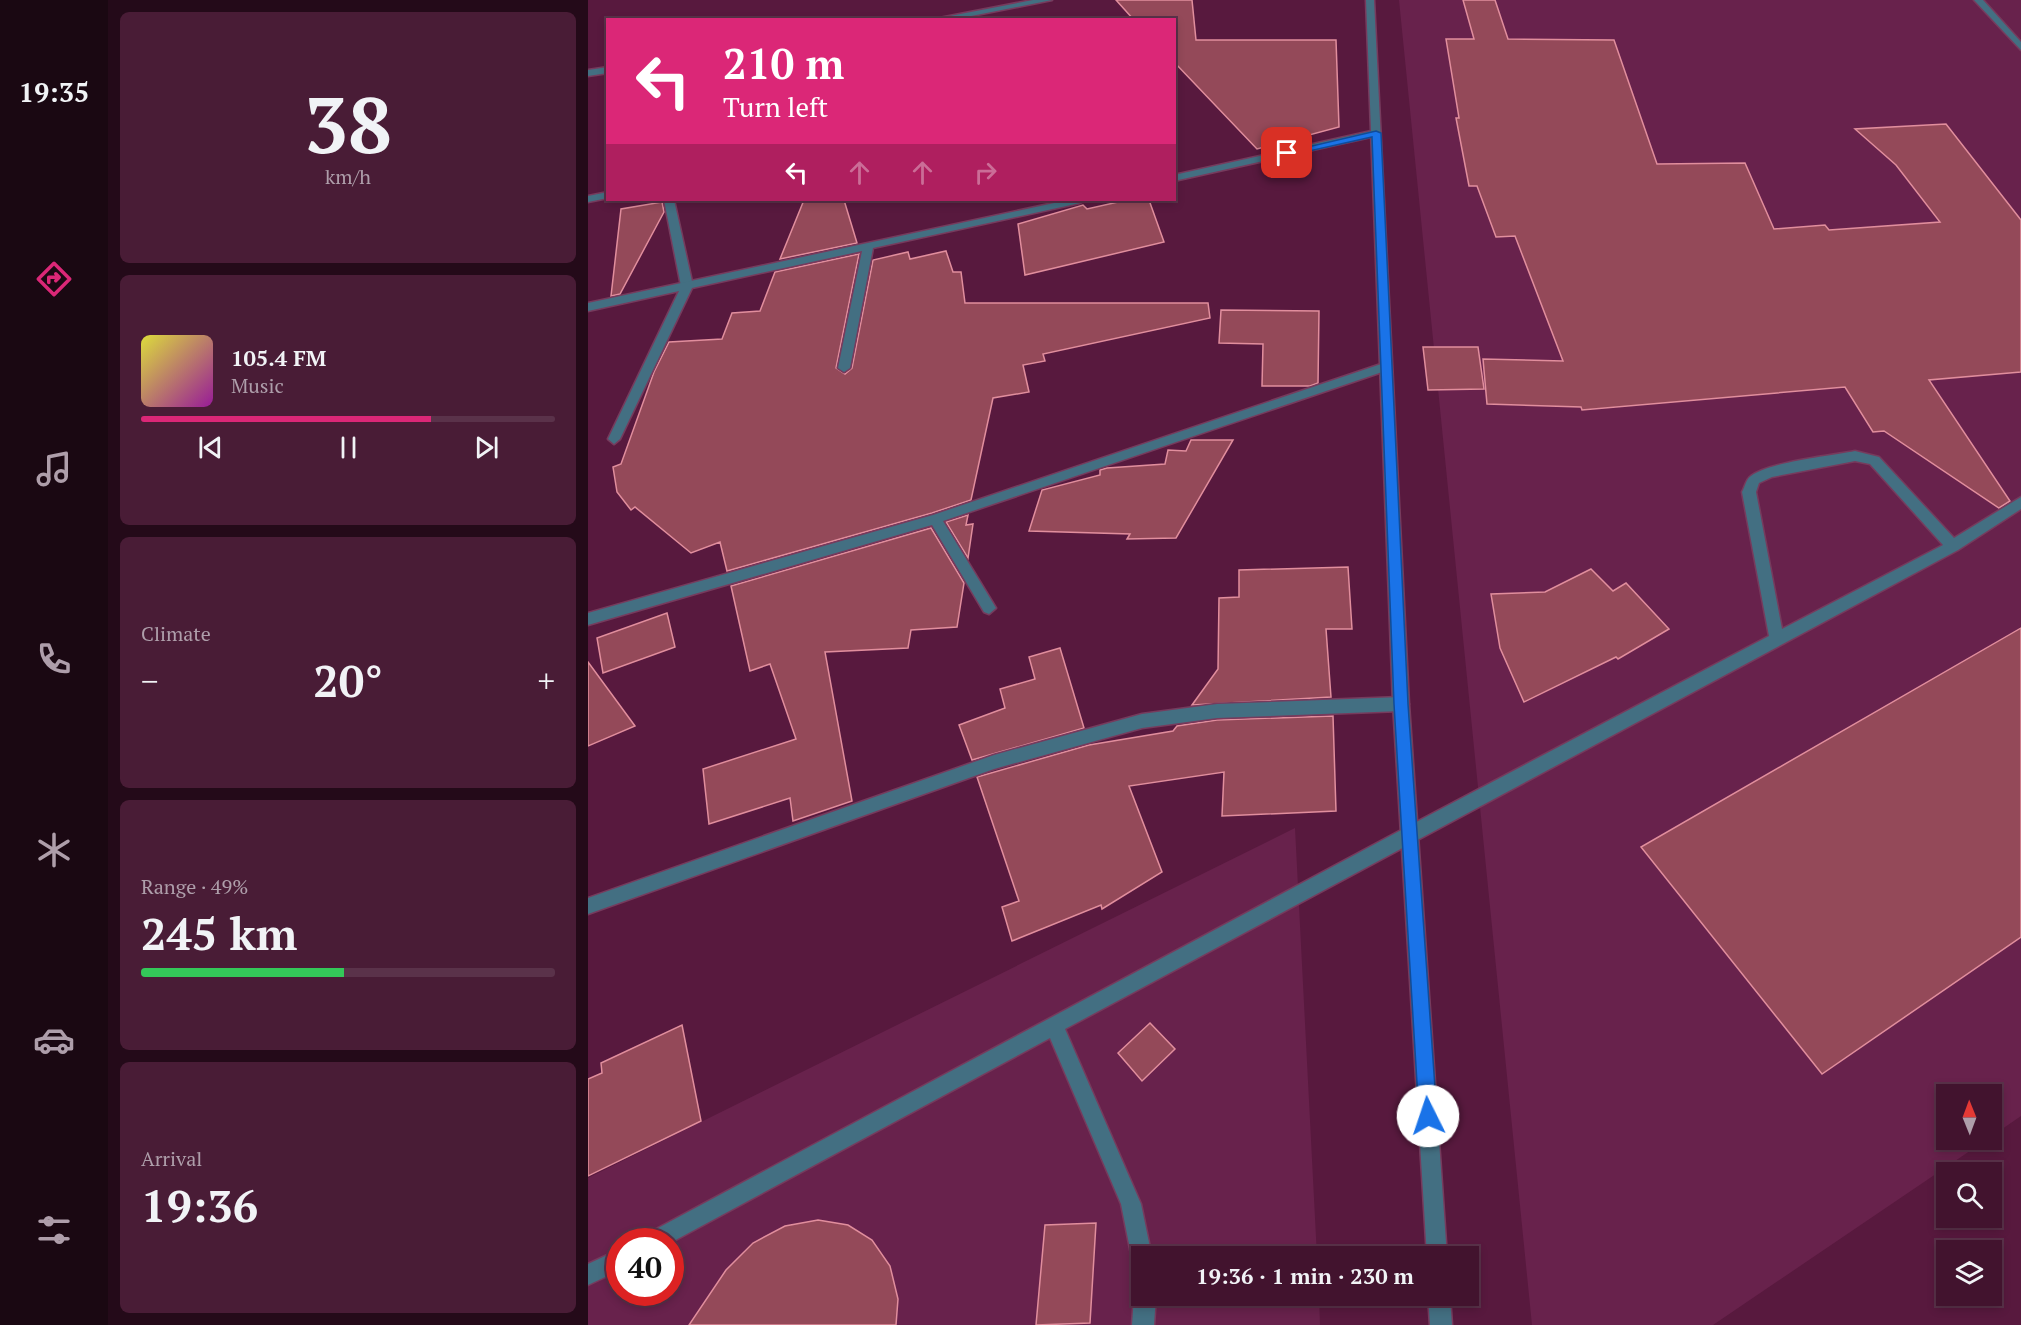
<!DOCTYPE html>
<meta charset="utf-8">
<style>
:root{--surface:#42132e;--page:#491c36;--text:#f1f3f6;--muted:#ae9eaa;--line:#5a324a;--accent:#db2777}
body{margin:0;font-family:"PT Serif",serif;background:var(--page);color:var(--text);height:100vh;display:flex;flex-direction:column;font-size:22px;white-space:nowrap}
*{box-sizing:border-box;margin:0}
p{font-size:20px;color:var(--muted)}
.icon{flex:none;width:33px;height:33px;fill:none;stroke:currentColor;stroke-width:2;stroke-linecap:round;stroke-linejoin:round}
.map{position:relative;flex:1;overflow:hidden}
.side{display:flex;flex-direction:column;gap:12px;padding:12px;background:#240a19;width:480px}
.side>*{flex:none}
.top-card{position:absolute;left:18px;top:18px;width:570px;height:183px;border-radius:0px;box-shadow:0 3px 9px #0003,0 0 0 2px var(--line);background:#db2777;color:#fff;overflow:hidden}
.needle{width:39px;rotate:359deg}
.fabs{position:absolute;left:1348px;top:1084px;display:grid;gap:12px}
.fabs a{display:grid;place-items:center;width:66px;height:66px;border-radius:0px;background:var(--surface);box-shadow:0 3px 9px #0003,0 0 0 2px var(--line);font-size:30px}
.speed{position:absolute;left:18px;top:1228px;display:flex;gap:12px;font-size:30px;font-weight:700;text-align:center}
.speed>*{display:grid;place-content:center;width:78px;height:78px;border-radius:50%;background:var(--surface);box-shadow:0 3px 9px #0003,0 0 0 2px var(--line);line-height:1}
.speed .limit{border:9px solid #d22;background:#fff;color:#111}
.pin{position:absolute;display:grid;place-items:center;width:51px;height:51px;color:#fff;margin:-26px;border-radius:12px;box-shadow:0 3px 9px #0006}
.me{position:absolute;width:66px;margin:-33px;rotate:356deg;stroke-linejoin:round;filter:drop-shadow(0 0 4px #0008)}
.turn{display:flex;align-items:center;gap:21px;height:126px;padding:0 18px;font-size:27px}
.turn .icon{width:78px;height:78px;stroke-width:2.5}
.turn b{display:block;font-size:42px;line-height:51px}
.lanes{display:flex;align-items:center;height:57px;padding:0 18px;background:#0003;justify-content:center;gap:30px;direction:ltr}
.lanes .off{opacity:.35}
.big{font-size:45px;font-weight:700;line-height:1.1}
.side .tile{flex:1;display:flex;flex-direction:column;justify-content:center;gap:9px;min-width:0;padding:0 21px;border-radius:9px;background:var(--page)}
.side .dial{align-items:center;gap:0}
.dial b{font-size:78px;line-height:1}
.song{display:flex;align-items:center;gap:18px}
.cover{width:72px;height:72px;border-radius:9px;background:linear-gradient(135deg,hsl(60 70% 55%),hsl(300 70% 35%))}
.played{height:6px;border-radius:3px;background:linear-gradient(90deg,var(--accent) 70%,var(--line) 70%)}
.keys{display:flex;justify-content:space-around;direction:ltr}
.heat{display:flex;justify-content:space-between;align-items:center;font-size:33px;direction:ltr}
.charge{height:9px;border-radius:4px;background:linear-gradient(90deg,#34c759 49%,var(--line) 0)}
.trip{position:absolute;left:543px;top:1246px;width:348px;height:60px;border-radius:0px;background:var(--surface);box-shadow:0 3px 9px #0003,0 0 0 2px var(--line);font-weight:700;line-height:60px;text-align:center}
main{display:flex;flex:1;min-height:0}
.tabs{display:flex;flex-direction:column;width:108px;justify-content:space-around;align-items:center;background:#1a0812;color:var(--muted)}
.tabs .icon{width:42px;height:42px}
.tabs .active{color:var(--accent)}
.tabs b{font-size:27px;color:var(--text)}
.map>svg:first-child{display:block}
.built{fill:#68224c;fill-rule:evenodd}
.building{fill:#944959;stroke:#e18e9d;stroke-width:1.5}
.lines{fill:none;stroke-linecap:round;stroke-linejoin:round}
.service-casing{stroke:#763b5d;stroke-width:3}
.minor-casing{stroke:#763b5d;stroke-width:3}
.tertiary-casing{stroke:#763b5d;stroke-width:3}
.service{fill:#436f82;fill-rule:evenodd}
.minor{fill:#436f82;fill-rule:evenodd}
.tertiary{fill:#436f82;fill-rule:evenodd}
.route{fill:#1a73e8;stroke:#114b97;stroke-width:1.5}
</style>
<main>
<nav class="tabs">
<b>19:35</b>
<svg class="icon active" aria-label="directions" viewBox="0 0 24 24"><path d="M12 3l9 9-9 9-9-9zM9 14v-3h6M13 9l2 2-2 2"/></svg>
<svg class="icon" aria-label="music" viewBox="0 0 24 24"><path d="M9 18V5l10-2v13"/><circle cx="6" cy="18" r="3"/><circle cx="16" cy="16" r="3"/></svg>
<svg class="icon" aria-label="phone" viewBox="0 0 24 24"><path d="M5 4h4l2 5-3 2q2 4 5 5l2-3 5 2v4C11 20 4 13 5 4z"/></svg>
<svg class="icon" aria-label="climate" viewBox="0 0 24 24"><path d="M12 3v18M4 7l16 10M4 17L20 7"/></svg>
<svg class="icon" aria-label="car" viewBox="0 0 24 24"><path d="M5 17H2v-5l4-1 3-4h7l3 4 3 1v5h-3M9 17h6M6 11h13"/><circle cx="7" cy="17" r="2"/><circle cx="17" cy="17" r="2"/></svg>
<svg class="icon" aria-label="filters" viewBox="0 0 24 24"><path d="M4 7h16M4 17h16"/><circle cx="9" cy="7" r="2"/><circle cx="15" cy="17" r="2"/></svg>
</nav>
<section class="side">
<div class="tile dial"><b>38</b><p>km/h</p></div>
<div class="tile">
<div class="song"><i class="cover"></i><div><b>105.4 FM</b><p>Music</p></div></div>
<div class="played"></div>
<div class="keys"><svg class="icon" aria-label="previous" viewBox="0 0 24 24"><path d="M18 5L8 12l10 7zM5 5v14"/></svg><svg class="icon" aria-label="pause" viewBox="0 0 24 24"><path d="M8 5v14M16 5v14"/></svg><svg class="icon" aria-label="next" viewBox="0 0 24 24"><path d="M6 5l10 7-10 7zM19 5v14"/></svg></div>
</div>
<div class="tile"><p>Climate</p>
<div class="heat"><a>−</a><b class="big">20°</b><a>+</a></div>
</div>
<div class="tile"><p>Range · 49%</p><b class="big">245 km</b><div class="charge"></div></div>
<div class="tile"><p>Arrival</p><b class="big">19:36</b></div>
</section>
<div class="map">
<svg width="1433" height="1325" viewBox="0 0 1433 1325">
<rect width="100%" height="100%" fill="#58193e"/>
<g class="built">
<path d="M 811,0 L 1433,0 L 1433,1116 L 1404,1136 L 1404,1095 L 1359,1095 L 1359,1140 L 1398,1140 L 1125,1325 L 944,1325 Z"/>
<path d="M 707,828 L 729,1257 L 554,1257 L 554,1296 L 731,1296 L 732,1325 L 0,1325 L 0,1178 ZM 32,1242 L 82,1242 L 82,1293 L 32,1293 Z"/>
</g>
<g class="building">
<path d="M 528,0 L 604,0 L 608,40 L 748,40 L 751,127 L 669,149 L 586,62 L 586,20 L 546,20 Z"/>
<path d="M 875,0 L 907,0 L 920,39 L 1026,40 L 1069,164 L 1157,163 L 1186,229 L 1237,225 L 1241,230 L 1352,222 L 1308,165 L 1267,129 L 1358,124 L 1433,220 L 1433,372 L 1341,380 L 1422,501 L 1411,508 L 1296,431 L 1285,432 L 1257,387 L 994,410 L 993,407 L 899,404 L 895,359 L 975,361 L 927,236 L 908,237 L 889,186 L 881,186 L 868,118 L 871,118 L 858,39 L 886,39 Z"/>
<path d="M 216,200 L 256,200 L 269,243 L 192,259 Z"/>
<path d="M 539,200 L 561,200 L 576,242 L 437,275 L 430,224 L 495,205 L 499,209 Z"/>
<path d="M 74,202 L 76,212 L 32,294 L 23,296 L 33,209 Z"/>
<path d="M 358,251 L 365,272 L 373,272 L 377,303 L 620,303 L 622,318 L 455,354 L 457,361 L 435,365 L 441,392 L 405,398 L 383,500 L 344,513 L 139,571 L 132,542 L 103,553 L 47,507 L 43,510 L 29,492 L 25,467 L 33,464 L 66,372 L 81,342 L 134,339 L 144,313 L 172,311 L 187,272 L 271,254 L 248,368 L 257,374 L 264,368 L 285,260 L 320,252 L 322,259 Z"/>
<path d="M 633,310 L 731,311 L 730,383 L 722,386 L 674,386 L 675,344 L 631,343 Z"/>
<path d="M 835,347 L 890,347 L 896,389 L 840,390 Z"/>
<path d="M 603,440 L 645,440 L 588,538 L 539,539 L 542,534 L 441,531 L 454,490 L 512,475 L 512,470 L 519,468 L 577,464 L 580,450 L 598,451 Z"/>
<path d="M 380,515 L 378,525 L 385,524 L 380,558 L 358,522 Z"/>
<path d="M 343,528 L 376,583 L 369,627 L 323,630 L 320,648 L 237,652 L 264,801 L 205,821 L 202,798 L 121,824 L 115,769 L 208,739 L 182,664 L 162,671 L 143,586 Z"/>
<path d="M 760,567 L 764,629 L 738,629 L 743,697 L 604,705 L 630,669 L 631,598 L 651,597 L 651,570 Z"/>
<path d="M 1003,569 L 1025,591 L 1038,583 L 1081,629 L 1030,659 L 1028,657 L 936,702 L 912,648 L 903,594 L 957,592 Z"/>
<path d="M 79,613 L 87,647 L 15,673 L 9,638 Z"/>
<path d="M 1433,628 L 1433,937 L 1234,1074 L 1053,847 Z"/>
<path d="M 472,648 L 496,728 L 384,760 L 371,725 L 417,708 L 412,689 L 447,679 L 441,657 Z"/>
<path d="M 0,662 L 47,726 L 0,746 Z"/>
<path d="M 745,716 L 748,811 L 634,816 L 636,772 L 541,786 L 574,872 L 514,909 L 513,905 L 424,941 L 414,907 L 431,901 L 389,777 L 501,745 L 585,731 L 589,726 L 629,720 Z"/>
<path d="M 562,1023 L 587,1049 L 554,1081 L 530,1053 Z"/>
<path d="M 94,1025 L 113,1121 L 0,1176 L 0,1079 L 14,1073 L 13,1063 Z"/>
<path d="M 230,1220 L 260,1225 L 284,1240 L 302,1266 L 310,1299 L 308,1325 L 101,1325 L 138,1270 L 165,1243 L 197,1226 Z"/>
<path d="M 508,1223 L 502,1323 L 448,1325 L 457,1225 Z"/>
</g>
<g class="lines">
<g class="service-casing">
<g id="service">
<path d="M 1386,0 L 1395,0 L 1433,42 L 1433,50 Z"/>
<path d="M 20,192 L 20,198 L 0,202 L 0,196 Z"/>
<path d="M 76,200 L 86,200 L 105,286 L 103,289 L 99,290 L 93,286 Z"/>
<path d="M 1267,451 L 1291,457 L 1366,538 L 1433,497 L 1433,509 L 1370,550 L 477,1029 L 553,1204 L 564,1257 L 554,1257 L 554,1269 L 547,1266 L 544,1259 L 533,1204 L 462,1038 L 82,1243 L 54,1242 L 57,1235 L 817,828 L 1181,636 L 1154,492 C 1157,487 1158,479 1163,476 C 1181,462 1242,456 1267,451 ZM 1267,461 L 1282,464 L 1355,545 L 1194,629 L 1168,492 L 1171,483 L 1184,477 Z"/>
<path d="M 32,1249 L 32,1270 L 0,1285 L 0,1264 Z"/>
<path d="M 554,1287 L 554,1296 L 568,1296 L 566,1325 L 544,1325 L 546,1296 L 550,1289 Z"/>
</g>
</g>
<g class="minor-casing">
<g id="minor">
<path d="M 445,0 L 464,0 L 363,20 L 341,20 Z"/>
<path d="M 20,67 L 20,73 L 0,76 L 0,70 Z"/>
<path d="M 788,130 L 792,131 L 792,135 L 586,181 L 586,175 Z"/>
<path d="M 480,200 L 497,200 L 492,203 L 285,248 L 262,368 L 256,372 L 250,368 L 274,251 L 104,288 L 32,439 L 26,444 L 20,439 L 91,291 L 0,311 L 0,303 Z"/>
<path d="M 799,362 L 803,363 L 803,369 L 355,521 L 408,608 L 401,614 L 396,612 L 344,525 L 0,625 L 0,613 L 345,515 Z"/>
<path d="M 813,697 L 818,699 L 821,704 L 818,709 L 813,711 L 629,718 L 554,728 L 406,769 L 0,914 L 0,898 L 406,755 L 554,714 L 629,704 Z"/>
</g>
</g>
<g class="tertiary-casing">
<g id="tertiary">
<path d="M 778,0 L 786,0 L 821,704 L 859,1257 L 839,1257 L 805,704 Z"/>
<path d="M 840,1296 L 862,1296 L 864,1325 L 842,1325 Z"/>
</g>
</g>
<use href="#service" class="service"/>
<use href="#minor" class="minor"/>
<use href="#tertiary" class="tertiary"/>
</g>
<path class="route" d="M 788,131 L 793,133 L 820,704 L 849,1116 L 846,1122 L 840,1124 L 834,1122 L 831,1116 L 806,704 L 784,137 L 699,156 L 694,153 Z"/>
</svg>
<div class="fabs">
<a><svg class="needle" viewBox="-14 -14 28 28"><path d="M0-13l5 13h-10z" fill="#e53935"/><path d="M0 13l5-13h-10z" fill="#ae9eaa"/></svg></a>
<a><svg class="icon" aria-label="search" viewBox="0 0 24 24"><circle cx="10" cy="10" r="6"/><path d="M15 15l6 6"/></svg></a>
<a><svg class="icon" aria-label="layers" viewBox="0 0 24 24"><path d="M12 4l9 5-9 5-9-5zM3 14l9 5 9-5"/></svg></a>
</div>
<div class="speed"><div class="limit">40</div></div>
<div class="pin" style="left:699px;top:153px;background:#d93025"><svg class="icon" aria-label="arrive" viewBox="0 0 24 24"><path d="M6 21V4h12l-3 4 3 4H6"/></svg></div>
<svg class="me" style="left:840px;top:1116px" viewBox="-20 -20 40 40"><circle r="19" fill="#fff"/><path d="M0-13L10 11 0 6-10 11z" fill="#1a73e8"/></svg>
<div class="trip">19:36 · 1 min · 230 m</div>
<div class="top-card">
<div class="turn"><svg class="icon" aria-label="left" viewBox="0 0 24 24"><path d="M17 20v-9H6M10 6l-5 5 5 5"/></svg><div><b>210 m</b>Turn left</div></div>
<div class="lanes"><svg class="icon" aria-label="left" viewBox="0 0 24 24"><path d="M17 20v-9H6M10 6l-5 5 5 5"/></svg><svg class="icon off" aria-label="ahead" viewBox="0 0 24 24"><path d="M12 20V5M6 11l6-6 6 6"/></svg><svg class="icon off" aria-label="ahead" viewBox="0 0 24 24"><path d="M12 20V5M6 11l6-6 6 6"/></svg><svg class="icon off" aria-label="right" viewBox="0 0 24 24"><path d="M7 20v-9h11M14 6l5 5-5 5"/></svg></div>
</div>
</div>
</main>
